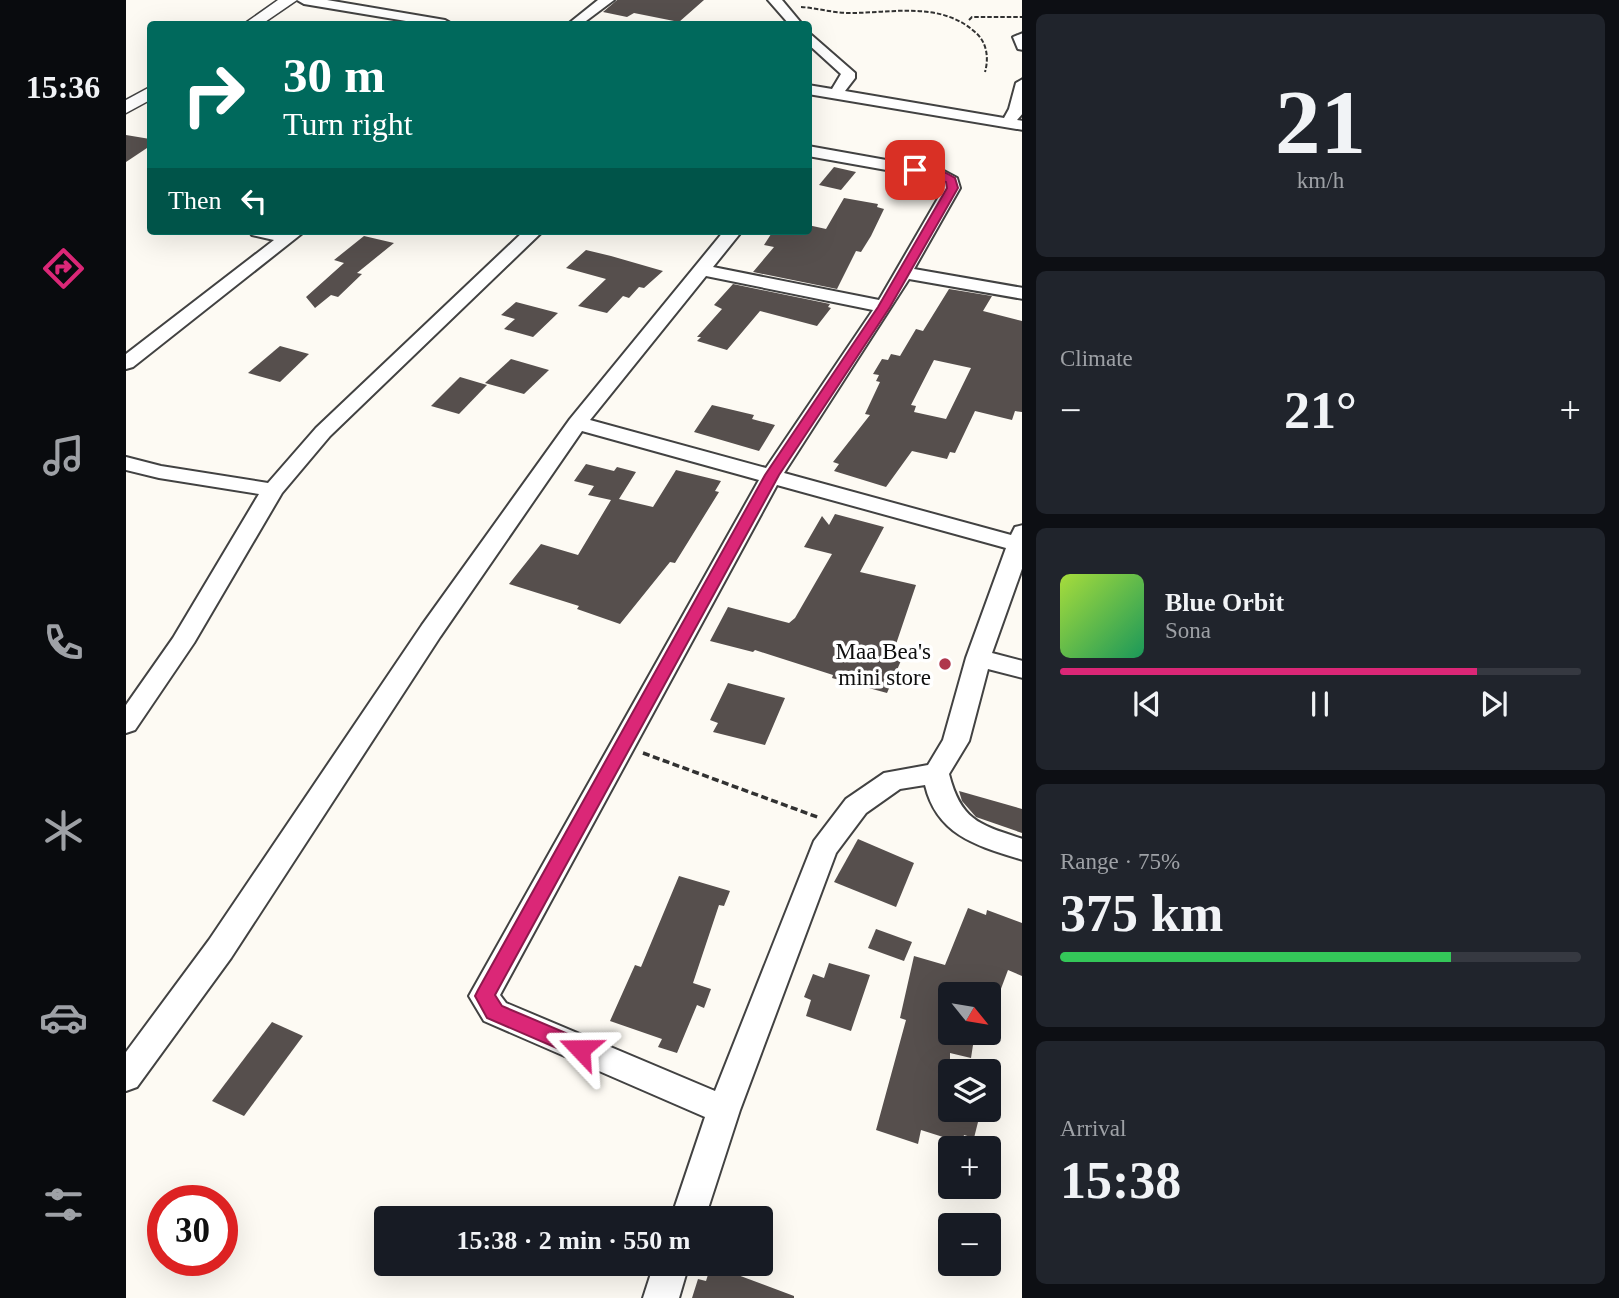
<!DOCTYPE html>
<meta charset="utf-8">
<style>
:root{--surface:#171b24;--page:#20242c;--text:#f1f3f6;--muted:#9ea1a6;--line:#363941;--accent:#db2777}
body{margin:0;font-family:Georgia,serif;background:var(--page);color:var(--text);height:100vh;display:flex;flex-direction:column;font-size:26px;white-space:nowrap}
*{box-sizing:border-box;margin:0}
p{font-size:23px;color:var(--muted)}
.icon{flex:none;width:38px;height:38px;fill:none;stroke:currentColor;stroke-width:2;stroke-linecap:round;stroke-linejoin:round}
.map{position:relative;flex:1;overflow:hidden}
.panel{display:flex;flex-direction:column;gap:14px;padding:14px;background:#0d0f14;width:597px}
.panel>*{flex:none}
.top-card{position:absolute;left:21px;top:21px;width:665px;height:214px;border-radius:7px;box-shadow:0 7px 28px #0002;background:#00695c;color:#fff;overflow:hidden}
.needle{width:46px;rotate:120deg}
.fabs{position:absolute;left:812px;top:982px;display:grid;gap:14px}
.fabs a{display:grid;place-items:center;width:63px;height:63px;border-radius:7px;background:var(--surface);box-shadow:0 7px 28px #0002;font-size:35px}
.speed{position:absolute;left:21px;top:1185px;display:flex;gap:14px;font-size:35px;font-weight:700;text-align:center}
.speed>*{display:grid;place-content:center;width:91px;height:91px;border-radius:50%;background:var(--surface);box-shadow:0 7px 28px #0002;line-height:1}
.speed .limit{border:10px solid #d22;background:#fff;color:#111}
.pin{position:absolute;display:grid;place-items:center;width:60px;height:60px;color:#fff;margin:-30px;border-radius:14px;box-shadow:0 4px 10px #0006}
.me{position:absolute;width:77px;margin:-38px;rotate:293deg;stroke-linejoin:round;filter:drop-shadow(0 0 5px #0008)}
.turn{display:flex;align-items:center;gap:24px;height:147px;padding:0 21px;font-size:32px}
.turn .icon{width:91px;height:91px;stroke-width:2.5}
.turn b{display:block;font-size:49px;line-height:60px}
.then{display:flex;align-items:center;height:66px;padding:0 21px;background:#0003;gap:14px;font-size:26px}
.big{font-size:52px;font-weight:600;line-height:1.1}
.panel .tile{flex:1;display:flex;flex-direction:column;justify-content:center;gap:10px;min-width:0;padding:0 24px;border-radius:10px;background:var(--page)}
.panel .dial{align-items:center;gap:0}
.dial b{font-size:91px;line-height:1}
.song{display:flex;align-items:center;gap:21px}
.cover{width:84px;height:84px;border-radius:10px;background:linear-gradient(135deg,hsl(80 70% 55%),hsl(150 70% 35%))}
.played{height:7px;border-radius:4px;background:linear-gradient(90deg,var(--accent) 80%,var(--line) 80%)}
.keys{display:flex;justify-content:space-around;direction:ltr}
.heat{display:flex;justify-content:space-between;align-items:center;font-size:38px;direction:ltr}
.charge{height:10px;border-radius:5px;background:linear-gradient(90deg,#34c759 75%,var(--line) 0)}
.trip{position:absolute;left:248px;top:1206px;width:399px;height:70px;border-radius:7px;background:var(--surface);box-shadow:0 7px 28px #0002;font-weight:600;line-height:70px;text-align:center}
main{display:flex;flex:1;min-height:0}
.menu{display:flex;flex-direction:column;width:126px;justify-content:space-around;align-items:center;background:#090b0e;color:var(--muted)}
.menu .icon{width:49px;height:49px}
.menu .active{color:var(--accent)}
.menu b{font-size:32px;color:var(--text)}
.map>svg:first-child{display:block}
.building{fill:#564f4d;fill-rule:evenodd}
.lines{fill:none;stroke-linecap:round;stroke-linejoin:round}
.minor-casing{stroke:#424242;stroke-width:4}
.tertiary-casing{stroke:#424242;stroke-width:3}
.path-far1{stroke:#313131;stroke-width:2;stroke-dasharray:4.5 2;stroke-linecap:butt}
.path{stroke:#313131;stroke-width:3.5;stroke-dasharray:7 3.5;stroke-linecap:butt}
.minor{fill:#fff;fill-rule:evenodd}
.tertiary{fill:#fff;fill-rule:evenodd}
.route{fill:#db2777;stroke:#8e194d;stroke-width:2}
.poi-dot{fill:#af374c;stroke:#fff;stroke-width:2.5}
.labels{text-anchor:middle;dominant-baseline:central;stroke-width:7;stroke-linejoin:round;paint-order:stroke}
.poi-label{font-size:23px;fill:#0f0f0f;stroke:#fff;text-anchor:end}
</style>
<main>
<nav class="menu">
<b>15:36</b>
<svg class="icon active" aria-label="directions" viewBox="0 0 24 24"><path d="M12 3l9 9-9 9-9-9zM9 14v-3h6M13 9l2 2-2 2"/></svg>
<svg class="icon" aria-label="music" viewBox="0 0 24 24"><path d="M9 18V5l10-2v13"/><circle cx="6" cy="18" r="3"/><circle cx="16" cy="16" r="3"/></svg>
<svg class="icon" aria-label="phone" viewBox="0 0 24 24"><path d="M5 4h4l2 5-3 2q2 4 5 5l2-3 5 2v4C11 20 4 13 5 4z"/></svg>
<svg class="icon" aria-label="climate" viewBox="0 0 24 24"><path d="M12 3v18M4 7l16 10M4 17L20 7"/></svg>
<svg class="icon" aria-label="car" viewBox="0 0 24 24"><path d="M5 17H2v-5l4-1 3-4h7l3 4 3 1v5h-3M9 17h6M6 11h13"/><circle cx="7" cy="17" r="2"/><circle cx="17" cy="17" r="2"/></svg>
<svg class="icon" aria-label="filters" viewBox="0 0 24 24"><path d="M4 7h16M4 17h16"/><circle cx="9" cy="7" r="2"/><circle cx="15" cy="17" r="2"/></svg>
</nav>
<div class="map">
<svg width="897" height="1298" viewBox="0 0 897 1298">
<rect width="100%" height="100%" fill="#fdfaf3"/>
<g class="building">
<path d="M 491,0 L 578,0 L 553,22 L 508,13 L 501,17 L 477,12 Z"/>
<path d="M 0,135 L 24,139 L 24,146 L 0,162 Z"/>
<path d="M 708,167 L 730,172 L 715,190 L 693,185 Z"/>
<path d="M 718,198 L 752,204 L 751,207 L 758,209 L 745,236 L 735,252 L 730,251 L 711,289 L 627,272 L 648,247 L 638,245 L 647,231 L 682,231 L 682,225 L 700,229 Z"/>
<path d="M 238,236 L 268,243 L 231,273 L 236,274 L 212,297 L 205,295 L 189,308 L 180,297 L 218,263 L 208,260 Z"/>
<path d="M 460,250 L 485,256 L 537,271 L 518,288 L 513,287 L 503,298 L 497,296 L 481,313 L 452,306 L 480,279 L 440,268 Z"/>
<path d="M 607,284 L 704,304 L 702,307 L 705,308 L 691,326 L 634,311 L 601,350 L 571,341 L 575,337 L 571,337 L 596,309 L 588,305 Z"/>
<path d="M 823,289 L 866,296 L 857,311 L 896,321 L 896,412 L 889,411 L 886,420 L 849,411 L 829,453 L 824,452 L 821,459 L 786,451 L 760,487 L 708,471 L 713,464 L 707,462 L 744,415 L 739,414 L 754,382 L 750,381 L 753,375 L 747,374 L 756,359 L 762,360 L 765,354 L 774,356 L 790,329 L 797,331 ZM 808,360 L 845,368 L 820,419 L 788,412 L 790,406 L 785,405 Z"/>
<path d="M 390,302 L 432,313 L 407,337 L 378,329 L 389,319 L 375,315 Z"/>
<path d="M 154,346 L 183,354 L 154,382 L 122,373 Z"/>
<path d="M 385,359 L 423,370 L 398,394 L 359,383 Z"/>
<path d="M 334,377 L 361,385 L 333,414 L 305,406 Z"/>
<path d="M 586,405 L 628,415 L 626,419 L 649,425 L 633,451 L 568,432 Z"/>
<path d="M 460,464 L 488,471 L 491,467 L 510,472 L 493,499 L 527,507 L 550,470 L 595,481 L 589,491 L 593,492 L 549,563 L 544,562 L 494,624 L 451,609 L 453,606 L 383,584 L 415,544 L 452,555 L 485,500 L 462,495 L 468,486 L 448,481 Z"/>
<path d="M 709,514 L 758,527 L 734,572 L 790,585 L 767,653 L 777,656 L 761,693 L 706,678 L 707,675 L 629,650 L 627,652 L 584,641 L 602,607 L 663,623 L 669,618 L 706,554 L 678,547 L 696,516 L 703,525 Z"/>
<path d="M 602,683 L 659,698 L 639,745 L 587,732 L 592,723 L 584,720 Z"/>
<path d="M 833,791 L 896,809 L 896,833 L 850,817 L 836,801 Z"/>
<path d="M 732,839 L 788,863 L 770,907 L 708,882 Z"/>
<path d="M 553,876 L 604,891 L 598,906 L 593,905 L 567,983 L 585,989 L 578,1008 L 571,1005 L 551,1053 L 532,1047 L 536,1039 L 484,1021 L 509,965 L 515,967 Z"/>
<path d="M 842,908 L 860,915 L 861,910 L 896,923 L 896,976 L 882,970 L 873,994 L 824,994 L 824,1032 L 849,1032 L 845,1058 L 824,1053 L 824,1110 L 855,1110 L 848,1138 L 838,1135 L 836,1143 L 795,1130 L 792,1144 L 750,1130 L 780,1020 L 774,1018 L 788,956 L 819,965 Z"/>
<path d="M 750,929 L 786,942 L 778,961 L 742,948 Z"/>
<path d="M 703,963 L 744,975 L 725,1031 L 680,1016 L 685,1000 L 678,997 L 687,974 L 698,978 Z"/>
<path d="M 146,1022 L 177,1036 L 118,1116 L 86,1101 Z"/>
<path d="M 585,1265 L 668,1296 L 668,1298 L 566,1298 L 572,1279 L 580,1281 Z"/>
</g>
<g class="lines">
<g class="minor-casing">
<g id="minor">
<path d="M 171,0 L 201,0 L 319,20 L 326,24 L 298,24 L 178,4 Z"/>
<path d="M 472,0 L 488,0 L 456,24 L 442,24 Z"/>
<path d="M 642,0 L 656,0 L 676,24 L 663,24 Z"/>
<path d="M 682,32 L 729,73 L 729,78 L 719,91 L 878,118 L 883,109 L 890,83 L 897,79 L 897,113 L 891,120 L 897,121 L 897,130 L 682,94 L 682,85 L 706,89 L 715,74 L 682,44 Z"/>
<path d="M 897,33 L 897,50 L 892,49 L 887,37 Z"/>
<path d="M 682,146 L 816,170 L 831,178 L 834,188 L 788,269 L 897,288 L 897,299 L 783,279 L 658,473 L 885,535 L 889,527 L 897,525 L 897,566 L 866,653 L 897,661 L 897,678 L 862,669 L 843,741 L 823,774 C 835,821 854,825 897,839 L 897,860 C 852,846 811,836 799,785 L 774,789 L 740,813 L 710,853 L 614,1110 L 579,1218 L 545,1218 L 579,1117 L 358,1021 L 343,996 L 633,480 L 456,431 L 314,637 L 105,958 L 11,1087 L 0,1091 L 0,1052 L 83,940 L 296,625 L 444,419 L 598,231 L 616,231 L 587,267 L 753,300 L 818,188 L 817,183 L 811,179 L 682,156 ZM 580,276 L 747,310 L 640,468 L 464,420 ZM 651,485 L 880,548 L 840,658 L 817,740 L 802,765 L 758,773 L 720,799 L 688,841 L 589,1091 L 380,1003 L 374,995 Z"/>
<path d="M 123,231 L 179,231 L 7,367 L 0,369 L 0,354 L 148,240 L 126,235 Z"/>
<path d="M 398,231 L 417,231 L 204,436 L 156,493 L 68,643 L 9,730 L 0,733 L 0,705 L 47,638 L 133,494 L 33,478 L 0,470 L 0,457 L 35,466 L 142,483 L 190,428 Z"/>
<path d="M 528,1264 L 563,1264 L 553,1298 L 517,1298 Z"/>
</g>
</g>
<g class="tertiary-casing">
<g id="tertiary">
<path d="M 152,0 L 171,0 L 136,24 L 118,24 Z"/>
<path d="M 24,87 L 24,100 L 0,113 L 0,100 Z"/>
</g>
</g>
<g class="path-far1">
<path d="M 675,7 C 691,8 707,13 724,13 C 767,13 814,1 849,32 C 861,42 863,58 859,72"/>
<path d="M 843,20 L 846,17 L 897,17"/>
</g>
<path class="path" d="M 517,753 L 694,818"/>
<use href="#minor" class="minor"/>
<use href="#tertiary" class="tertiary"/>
</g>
<path class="route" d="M 789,167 L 820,173 L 829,178 L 832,188 L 764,307 L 653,475 L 369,995 L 376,1006 L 461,1042 L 464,1049 L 461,1055 L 454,1057 L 447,1055 L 361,1018 L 349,996 L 352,990 L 639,475 L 752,307 L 821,188 L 820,182 L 786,173 L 784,170 Z"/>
<circle class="poi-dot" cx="819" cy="664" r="7"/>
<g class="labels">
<g class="poi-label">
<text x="805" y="651">Maa Bea's<tspan x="805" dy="26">mini store</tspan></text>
</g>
</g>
</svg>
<div class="fabs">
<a><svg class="needle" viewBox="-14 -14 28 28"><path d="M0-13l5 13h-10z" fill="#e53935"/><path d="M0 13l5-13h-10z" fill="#9ea1a6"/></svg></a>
<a><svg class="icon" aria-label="layers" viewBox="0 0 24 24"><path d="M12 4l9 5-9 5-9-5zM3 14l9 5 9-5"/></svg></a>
<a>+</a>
<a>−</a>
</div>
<div class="speed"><div class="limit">30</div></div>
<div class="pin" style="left:789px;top:170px;background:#d93025"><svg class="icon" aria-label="arrive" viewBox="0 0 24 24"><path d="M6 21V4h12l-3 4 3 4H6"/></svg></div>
<svg class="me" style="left:454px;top:1049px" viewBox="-20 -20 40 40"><path d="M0-17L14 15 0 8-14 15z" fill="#db2777" stroke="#fff" stroke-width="4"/></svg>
<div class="trip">15:38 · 2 min · 550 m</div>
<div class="top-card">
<div class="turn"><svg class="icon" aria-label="right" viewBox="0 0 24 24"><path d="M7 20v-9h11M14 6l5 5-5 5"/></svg><div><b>30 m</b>Turn right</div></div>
<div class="then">Then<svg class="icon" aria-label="left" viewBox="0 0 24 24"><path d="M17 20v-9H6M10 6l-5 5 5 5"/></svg></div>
</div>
</div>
<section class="panel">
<div class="tile dial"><b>21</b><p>km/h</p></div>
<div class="tile"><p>Climate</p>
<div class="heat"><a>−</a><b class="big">21°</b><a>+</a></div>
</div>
<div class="tile">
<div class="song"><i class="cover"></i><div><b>Blue Orbit</b><p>Sona</p></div></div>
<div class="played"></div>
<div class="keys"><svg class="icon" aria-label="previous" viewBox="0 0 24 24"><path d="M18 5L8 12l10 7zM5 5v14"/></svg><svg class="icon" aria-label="pause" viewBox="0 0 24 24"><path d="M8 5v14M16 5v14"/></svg><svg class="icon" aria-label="next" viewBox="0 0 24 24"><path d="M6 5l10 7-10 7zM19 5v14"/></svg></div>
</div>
<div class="tile"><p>Range · 75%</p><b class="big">375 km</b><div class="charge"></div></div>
<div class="tile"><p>Arrival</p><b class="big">15:38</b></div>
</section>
</main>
